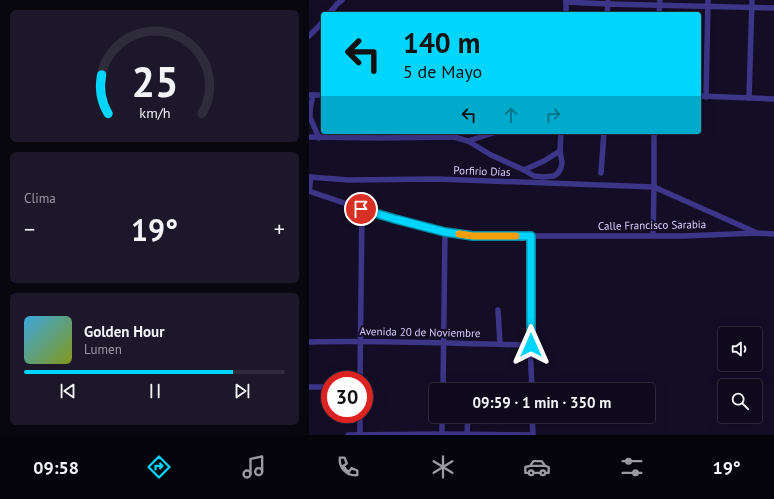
<!DOCTYPE html>
<html lang="es">
<meta charset="utf-8">
<style>
:root{--surface:#0e0a1c;--page:#1c1829;--text:#f1f3f6;--muted:#9b9aa3;--line:#2e2b3b;--accent:#00d5fd}
body{margin:0;font-family:"PT Sans",sans-serif;background:var(--page);color:var(--text);height:100vh;display:flex;flex-direction:column;font-size:15px;white-space:nowrap}
*{box-sizing:border-box;margin:0}
p{font-size:13px;color:var(--muted)}
.icon{flex:none;width:22px;height:22px;fill:none;stroke:currentColor;stroke-width:2;stroke-linecap:round;stroke-linejoin:round}
.map{position:relative;flex:1;overflow:hidden}
.drawer{display:flex;flex-direction:column;gap:10px;padding:10px;background:#08060f;width:309px}
.drawer>*{flex:none}
.top-card{position:absolute;left:12px;top:12px;width:380px;height:122px;border-radius:4px;box-shadow:0 4px 16px #0002,0 0 0 1px var(--line);background:#00d5fd;color:#111;overflow:hidden}
.fabs{position:absolute;left:409px;top:327px;display:grid;gap:8px}
.fabs a{display:grid;place-items:center;width:44px;height:44px;border-radius:4px;background:var(--surface);box-shadow:0 4px 16px #0002,0 0 0 1px var(--line);font-size:20px}
.speed{position:absolute;left:12px;top:371px;display:flex;gap:8px;font-size:20px;font-weight:700;text-align:center}
.speed>*{display:grid;place-content:center;width:52px;height:52px;border-radius:50%;background:var(--surface);box-shadow:0 4px 16px #0002,0 0 0 1px var(--line);line-height:1}
.speed .limit{border:6px solid #d22;background:#fff;color:#111}
.pin{position:absolute;display:grid;place-items:center;width:34px;height:34px;color:#fff;margin:-17px;border:2px solid #fff;border-radius:50%;box-shadow:0 1px 4px #0007}
.me{position:absolute;width:44px;margin:-22px;rotate:0deg;stroke-linejoin:round;filter:drop-shadow(0 0 3px #0008)}
.turn{display:flex;align-items:center;gap:14px;height:84px;padding:0 16px;font-size:18px}
.turn .icon{width:52px;height:52px;stroke-width:2.5}
.turn b{display:block;font-size:28px;line-height:34px}
.lanes{display:flex;align-items:center;height:38px;padding:0 16px;background:#0003;justify-content:center;gap:20px;direction:ltr}
.lanes .off{opacity:.35}
.big{font-size:30px;font-weight:800;line-height:1.1}
.drawer .widget{flex:1;display:flex;flex-direction:column;justify-content:center;gap:6px;min-width:0;padding:0 14px;border-radius:6px;background:var(--page)}
.drawer .dial{align-items:center;gap:0}
.dial svg{height:104px;overflow:visible;fill:none;stroke:var(--line);stroke-width:7;stroke-linecap:round;text-anchor:middle}
.dial text{fill:var(--text);stroke:none}
.song{display:flex;align-items:center;gap:12px}
.cover{width:48px;height:48px;border-radius:6px;background:linear-gradient(135deg,hsl(200 70% 55%),hsl(70 70% 35%))}
.played{height:4px;border-radius:2px;background:linear-gradient(90deg,var(--accent) 80%,var(--line) 80%)}
.keys{display:flex;justify-content:space-around;direction:ltr}
.heat{display:flex;justify-content:space-between;align-items:center;font-size:22px;direction:ltr}
.trip{position:absolute;left:120px;top:383px;width:226px;height:40px;border-radius:4px;background:var(--surface);box-shadow:0 4px 16px #0002,0 0 0 1px var(--line);font-weight:800;line-height:40px;text-align:center}
.tabs{display:flex;height:64px;justify-content:space-around;align-items:center;background:#06040b;color:var(--muted)}
.tabs .icon{width:28px;height:28px}
.tabs .current{color:var(--accent)}
.tabs b{font-size:18px;color:var(--text)}
main{display:flex;flex:1;min-height:0}
.map>svg:first-child{display:block}
.lines{fill:none;stroke-linecap:round;stroke-linejoin:round}
.minor{stroke:#3d3588;stroke-width:5.5}
.route-casing{stroke:#008aa4;stroke-width:10}
.route{stroke:#00d5fd;stroke-width:7}
.slow{stroke:#f59e0b;stroke-width:7}
.labels{text-anchor:middle;dominant-baseline:central;stroke-width:4;stroke-linejoin:round;paint-order:stroke}
.street-label{font-size:11px;fill:#dad2ff;stroke:#130d26}
</style>
<main>
<section class="drawer">
<div class="widget dial"><svg viewBox="0 0 100 80">
<path d="M14 69A42 42 0 1 1 86 69"/>
<path d="M14 69A42 42 0 0 1 9 39" stroke="#00d5fd"/>
<text x="50" y="56" font-size="32" font-weight="700">25</text>
<text x="50" y="72" font-size="11">km/h</text>
</svg></div>
<div class="widget"><p>Clima</p>
<div class="heat"><a>−</a><b class="big">19°</b><a>+</a></div>
</div>
<div class="widget">
<div class="song"><i class="cover"></i><div><b>Golden Hour</b><p>Lumen</p></div></div>
<div class="played"></div>
<div class="keys"><svg class="icon" aria-label="previous" viewBox="0 0 24 24"><path d="M18 5L8 12l10 7zM5 5v14"/></svg><svg class="icon" aria-label="pause" viewBox="0 0 24 24"><path d="M8 5v14M16 5v14"/></svg><svg class="icon" aria-label="next" viewBox="0 0 24 24"><path d="M6 5l10 7-10 7zM19 5v14"/></svg></div>
</div>
</section>
<div class="map">
<svg width="465" height="435" viewBox="0 0 465 435">
<rect width="100%" height="100%" fill="#130d26"/>
<g class="lines">
<g class="minor">
<path d="M 257,2 L 299,4 L 299,2"/>
<path d="M 20,14 L 28,4 L 33,0"/>
<path d="M 257,14 L 257,0"/>
<path d="M 298,14 L 299,4 L 465,8"/>
<path d="M 350,14 L 351,0"/>
<path d="M 0,36 L 10,26 L 14,21"/>
<path d="M 0,95 L 14,95"/>
<path d="M 4,95 L 1,110 L 1,117 L 10,138"/>
<path d="M 390,96 L 465,99"/>
<path d="M 397,97 L 399,0"/>
<path d="M 440,98 L 443,0"/>
<path d="M 134,132 L 143,136"/>
<path d="M 0,137 L 72,138 L 145,137 L 159,141 L 182,155 L 215,170 L 225,176 L 234,177 L 245,176 L 249,173 L 252,168 L 253,162 L 251,151 L 252,132"/>
<path d="M 159,141 L 187,132 L 252,132"/>
<path d="M 215,170 L 235,161 L 251,151"/>
<path d="M 292,173 L 295,132"/>
<path d="M 0,177 L 40,180 L 128,179 L 345,187 L 446,232"/>
<path d="M 2,177 L 0,191 L 53,209 L 86,219 L 136,232 L 164,236 L 375,236 L 448,233 L 465,234"/>
<path d="M 344,235 L 345,187 L 345,132"/>
<path d="M 222,236 L 221,345 L 223,390"/>
<path d="M 189,310 L 191,344"/>
<path d="M 0,342 C 74,340 148,344 221,345"/>
<path d="M 51,380 L 53,209"/>
<path d="M 0,387 L 21,387"/>
<path d="M 134,390 L 136,232"/>
<path d="M 51,414 L 51,435"/>
<path d="M 223,416 L 224,435"/>
<path d="M 158,434 L 159,416"/>
<path d="M 39,435 L 133,434 L 224,435"/>
<path d="M 133,435 L 133,416"/>
</g>
</g>
<g class="lines">
<g class="route-casing">
<path id="route" d="M 52,209 L 86,219 L 136,232 L 164,236 L 222,236 L 222,345"/>
</g>
<use href="#route" class="route"/>
<path class="slow" d="M 150,234 L 164,236 L 207,236"/>
</g>
<g class="labels">
<g class="street-label">
<text transform="translate(173 171) rotate(2)">Porfirio Días</text>
<text transform="translate(343 225) rotate(-1)">Calle Francisco Sarabia</text>
<text transform="translate(111 332) rotate(1)">Avenida 20 de Noviembre</text>
</g>
</g>
</svg>
<div class="fabs">
<a><svg class="icon" aria-label="sound" viewBox="0 0 24 24"><path d="M4 9h4l5-4v14l-5-4H4zM17 9q2 3 0 6"/></svg></a>
<a><svg class="icon" aria-label="search" viewBox="0 0 24 24"><circle cx="10" cy="10" r="6"/><path d="M15 15l6 6"/></svg></a>
</div>
<div class="speed"><div class="limit">30</div></div>
<div class="pin" style="left:52px;top:209px;background:#d93025"><svg class="icon" aria-label="arrive" viewBox="0 0 24 24"><path d="M6 21V4h12l-3 4 3 4H6"/></svg></div>
<svg class="me" style="left:222px;top:345px" viewBox="-20 -20 40 40"><path d="M0-17L14 15 0 8-14 15z" fill="#00d5fd" stroke="#fff" stroke-width="4"/></svg>
<div class="trip">09:59 · 1 min · 350 m</div>
<div class="top-card">
<div class="turn"><svg class="icon" aria-label="left" viewBox="0 0 24 24"><path d="M17 20v-9H6M10 6l-5 5 5 5"/></svg><div><b>140 m</b>5 de Mayo</div></div>
<div class="lanes"><svg class="icon" aria-label="left" viewBox="0 0 24 24"><path d="M17 20v-9H6M10 6l-5 5 5 5"/></svg><svg class="icon off" aria-label="ahead" viewBox="0 0 24 24"><path d="M12 20V5M6 11l6-6 6 6"/></svg><svg class="icon off" aria-label="right" viewBox="0 0 24 24"><path d="M7 20v-9h11M14 6l5 5-5 5"/></svg></div>
</div>
</div>
</main>
<nav class="tabs">
<b>09:58</b>
<svg class="icon current" aria-label="directions" viewBox="0 0 24 24"><path d="M12 3l9 9-9 9-9-9zM9 14v-3h6M13 9l2 2-2 2"/></svg>
<svg class="icon" aria-label="music" viewBox="0 0 24 24"><path d="M9 18V5l10-2v13"/><circle cx="6" cy="18" r="3"/><circle cx="16" cy="16" r="3"/></svg>
<svg class="icon" aria-label="phone" viewBox="0 0 24 24"><path d="M5 4h4l2 5-3 2q2 4 5 5l2-3 5 2v4C11 20 4 13 5 4z"/></svg>
<svg class="icon" aria-label="climate" viewBox="0 0 24 24"><path d="M12 3v18M4 7l16 10M4 17L20 7"/></svg>
<svg class="icon" aria-label="car" viewBox="0 0 24 24"><path d="M5 17H2v-5l4-1 3-4h7l3 4 3 1v5h-3M9 17h6M6 11h13"/><circle cx="7" cy="17" r="2"/><circle cx="17" cy="17" r="2"/></svg>
<svg class="icon" aria-label="filters" viewBox="0 0 24 24"><path d="M4 7h16M4 17h16"/><circle cx="9" cy="7" r="2"/><circle cx="15" cy="17" r="2"/></svg>
<b>19°</b>
</nav>
